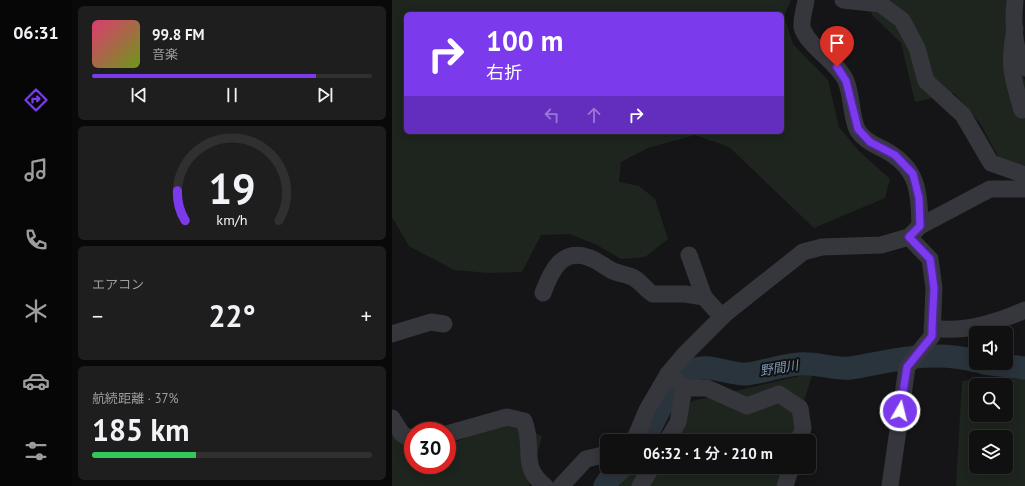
<!DOCTYPE html>
<html lang="ja">
<meta charset="utf-8">
<style>
:root{--surface:#101011;--page:#1e1e1f;--text:#f1f3f6;--muted:#9c9d9f;--line:#303031;--accent:#7c3aed}
body{margin:0;font-family:"PT Sans","Noto Sans JP",sans-serif;background:var(--page);color:var(--text);height:100vh;display:flex;flex-direction:column;font-size:15px;white-space:nowrap}
*{box-sizing:border-box;margin:0}
p{font-size:13px;color:var(--muted)}
.icon{flex:none;width:22px;height:22px;fill:none;stroke:currentColor;stroke-width:2;stroke-linecap:round;stroke-linejoin:round}
.map{position:relative;flex:1;overflow:hidden}
.details{display:flex;flex-direction:column;gap:6px;padding:6px;background:#090909;width:320px}
.details>*{flex:none}
.top-card{position:absolute;left:12px;top:12px;width:380px;height:122px;border-radius:6px;box-shadow:0 2px 10px #0003,0 0 0 1px var(--line);background:#7c3aed;color:#fff;overflow:hidden}
.tools{position:absolute;left:577px;top:326px;display:grid;gap:8px}
.tools a{display:grid;place-items:center;width:44px;height:44px;border-radius:6px;background:var(--surface);box-shadow:0 2px 10px #0003,0 0 0 1px var(--line);font-size:20px}
.speed{position:absolute;left:12px;top:422px;display:flex;gap:8px;font-size:20px;font-weight:700;text-align:center}
.speed>*{display:grid;place-content:center;width:52px;height:52px;border-radius:50%;background:var(--surface);box-shadow:0 2px 10px #0003,0 0 0 1px var(--line);line-height:1}
.speed .limit{border:6px solid #d22;background:#fff;color:#111}
.pin{position:absolute;display:grid;place-items:center;width:34px;height:34px;color:#fff;margin:-41px -17px;border-radius:50% 50% 50% 0;rotate:-45deg;box-shadow:0 0 4px #0007}
.pin .icon{rotate:45deg}
.me{position:absolute;width:44px;margin:-22px;rotate:8deg;stroke-linejoin:round;filter:drop-shadow(0 0 3px #0008)}
.turn{display:flex;align-items:center;gap:14px;height:84px;padding:0 16px;font-size:18px}
.turn .icon{width:52px;height:52px;stroke-width:2.5}
.turn b{display:block;font-size:28px;line-height:34px}
.lanes{display:flex;align-items:center;height:38px;padding:0 16px;background:#0003;justify-content:center;gap:20px;direction:ltr}
.lanes .off{opacity:.35}
.big{font-size:30px;font-weight:600;line-height:1.1}
.details .card{flex:1;display:flex;flex-direction:column;justify-content:center;gap:6px;min-width:0;padding:0 14px;border-radius:6px;background:var(--page)}
.details .dial{align-items:center;gap:0}
.dial svg{height:104px;overflow:visible;fill:none;stroke:var(--line);stroke-width:7;stroke-linecap:round;text-anchor:middle}
.dial text{fill:var(--text);stroke:none}
.song{display:flex;align-items:center;gap:12px}
.cover{width:48px;height:48px;border-radius:6px;background:linear-gradient(135deg,hsl(340 70% 55%),hsl(80 70% 35%))}
.played{height:4px;border-radius:2px;background:linear-gradient(90deg,var(--accent) 80%,var(--line) 80%)}
.keys{display:flex;justify-content:space-around;direction:ltr}
.heat{display:flex;justify-content:space-between;align-items:center;font-size:22px;direction:ltr}
.charge{height:6px;border-radius:3px;background:linear-gradient(90deg,#34c759 37%,var(--line) 0)}
.trip{position:absolute;left:208px;top:434px;width:216px;height:40px;border-radius:6px;background:var(--surface);box-shadow:0 2px 10px #0003,0 0 0 1px var(--line);font-weight:600;line-height:40px;text-align:center}
main{display:flex;flex:1;min-height:0}
.tab-bar{display:flex;flex-direction:column;width:72px;justify-content:space-around;align-items:center;background:#060607;color:var(--muted)}
.tab-bar .icon{width:28px;height:28px}
.tab-bar .selected{color:var(--accent)}
.tab-bar b{font-size:18px;color:var(--text)}
.map>svg:first-child{display:block}
.green{fill:#1d251e;fill-rule:evenodd}
.lines{fill:none;stroke-linecap:round;stroke-linejoin:round}
.river{stroke:#2a343c;stroke-width:23}
.minor{stroke:#36373c;stroke-width:17}
.route-casing{stroke:#51269a;stroke-width:10}
.route{stroke:#7c3aed;stroke-width:7}
.labels{text-anchor:middle;dominant-baseline:central;stroke-width:4;stroke-linejoin:round;paint-order:stroke}
.water-label{font-size:13px;font-style:italic;fill:#7b98b5;stroke:#101012}
</style>
<main>
<nav class="tab-bar">
<b>06:31</b>
<svg class="icon selected" aria-label="directions" viewBox="0 0 24 24"><path d="M12 3l9 9-9 9-9-9zM9 14v-3h6M13 9l2 2-2 2"/></svg>
<svg class="icon" aria-label="music" viewBox="0 0 24 24"><path d="M9 18V5l10-2v13"/><circle cx="6" cy="18" r="3"/><circle cx="16" cy="16" r="3"/></svg>
<svg class="icon" aria-label="phone" viewBox="0 0 24 24"><path d="M5 4h4l2 5-3 2q2 4 5 5l2-3 5 2v4C11 20 4 13 5 4z"/></svg>
<svg class="icon" aria-label="climate" viewBox="0 0 24 24"><path d="M12 3v18M4 7l16 10M4 17L20 7"/></svg>
<svg class="icon" aria-label="car" viewBox="0 0 24 24"><path d="M5 17H2v-5l4-1 3-4h7l3 4 3 1v5h-3M9 17h6M6 11h13"/><circle cx="7" cy="17" r="2"/><circle cx="17" cy="17" r="2"/></svg>
<svg class="icon" aria-label="filters" viewBox="0 0 24 24"><path d="M4 7h16M4 17h16"/><circle cx="9" cy="7" r="2"/><circle cx="15" cy="17" r="2"/></svg>
</nav>
<section class="details">
<div class="card">
<div class="song"><i class="cover"></i><div><b>99.8 FM</b><p>音楽</p></div></div>
<div class="played"></div>
<div class="keys"><svg class="icon" aria-label="previous" viewBox="0 0 24 24"><path d="M18 5L8 12l10 7zM5 5v14"/></svg><svg class="icon" aria-label="pause" viewBox="0 0 24 24"><path d="M8 5v14M16 5v14"/></svg><svg class="icon" aria-label="next" viewBox="0 0 24 24"><path d="M6 5l10 7-10 7zM19 5v14"/></svg></div>
</div>
<div class="card dial"><svg viewBox="0 0 100 80">
<path d="M14 69A42 42 0 1 1 86 69"/>
<path d="M14 69A42 42 0 0 1 8 46" stroke="#7c3aed"/>
<text x="50" y="56" font-size="32" font-weight="700">19</text>
<text x="50" y="72" font-size="11">km/h</text>
</svg></div>
<div class="card"><p>エアコン</p>
<div class="heat"><a>−</a><b class="big">22°</b><a>+</a></div>
</div>
<div class="card"><p>航続距離 · 37%</p><b class="big">185 km</b><div class="charge"></div></div>
</section>
<div class="map">
<svg width="633" height="486" viewBox="0 0 633 486">
<rect width="100%" height="100%" fill="#151517"/>
<g class="green">
<path d="M 0,0 L 399,0 L 392,16 L 401,44 L 436,80 L 447,127 L 467,151 L 498,179 L 493,198 L 422,228 L 337,147 L 303,135 L 256,148 L 229,162 L 227,182 L 247,186 L 263,199 L 276,239 L 253,257 L 229,259 L 205,245 L 178,234 L 149,235 L 130,272 L 97,273 L 62,270 L 17,246 L 0,217 ZM 14,14 L 390,14 L 390,132 L 14,132 Z"/>
<path d="M 477,0 L 614,0 L 624,60 L 633,81 L 633,166 L 607,158 L 588,123 L 562,93 L 523,102 L 509,43 L 480,15 Z"/>
<path d="M 421,373 L 399,441 L 266,441 L 300,401 Z"/>
<path d="M 597,378 L 633,379 L 633,486 L 564,486 L 570,381 ZM 584,385 L 614,385 L 614,415 L 584,415 ZM 584,437 L 614,437 L 614,467 L 584,467 Z"/>
<path d="M 115,421 L 150,436 L 137,486 L 0,486 L 0,427 L 21,431 L 21,465 L 55,465 L 55,439 L 66,441 Z"/>
<path d="M 243,467 L 390,467 L 384,486 L 227,486 Z"/>
</g>
<g class="lines">
<g class="river">
<path d="M 592,363 L 633,368"/>
<path d="M 251,441 C 265,419 273,388 295,373 C 313,360 335,375 354,374 C 372,372 390,365 407,364 C 424,362 442,370 459,368 C 501,361 541,349 584,361"/>
<path d="M 213,486 L 219,477 L 230,467"/>
</g>
<g class="minor">
<path d="M 414,0 C 413,7 409,20 410,27 C 415,46 446,62 454,81 C 460,96 459,115 465,129 C 470,139 482,145 491,149 C 526,167 527,190 528,226"/>
<path d="M 451,0 L 488,4 L 510,20 L 525,48 L 534,81 L 571,115 L 599,163 L 633,175"/>
<path d="M 623,0 C 621,21 621,49 633,68"/>
<path d="M 623,29 C 616,65 620,76 630,110"/>
<path d="M 297,255 L 312,297"/>
<path d="M 151,293 C 159,271 170,247 198,258 C 206,261 212,266 219,270 C 226,274 235,274 242,278 C 249,282 254,290 261,294 L 293,294 L 312,297 L 330,317"/>
<path d="M 540,328 C 570,333 606,322 633,310"/>
<path d="M 0,334 L 39,322 L 52,324"/>
<path d="M 0,418 L 10,434 L 21,440"/>
<path d="M 55,434 L 115,417 L 132,421 C 143,448 127,466 153,486"/>
<path d="M 242,441 L 255,410 L 276,374"/>
<path d="M 275,441 L 286,422 L 292,388"/>
<path d="M 407,441 L 411,428 L 408,408 L 387,394 L 355,406 L 315,388 L 292,388 L 276,374 L 292,355 L 334,313 L 411,252 L 430,247 L 489,245 L 517,237 L 528,226 L 598,189 L 633,189"/>
<path d="M 169,486 L 194,459 L 215,454"/>
<path d="M 248,486 L 260,467"/>
<path d="M 393,486 L 399,467"/>
<path d="M 498,486 L 515,367 L 540,336 L 542,288 L 538,259 L 517,237"/>
</g>
</g>
<g class="lines">
<g class="route-casing">
<path id="route" d="M 445,67 L 454,81 L 466,129 L 478,142 L 503,155 L 521,174 L 527,198 L 528,226 L 517,237 L 538,259 L 542,288 L 540,328 L 540,336 L 515,367 L 508,411"/>
</g>
<use href="#route" class="route"/>
</g>
<g class="labels">
<g class="water-label">
<text transform="translate(387 368) rotate(-9)">野間川</text>
</g>
</g>
</svg>
<div class="tools">
<a><svg class="icon" aria-label="sound" viewBox="0 0 24 24"><path d="M4 9h4l5-4v14l-5-4H4zM17 9q2 3 0 6"/></svg></a>
<a><svg class="icon" aria-label="search" viewBox="0 0 24 24"><circle cx="10" cy="10" r="6"/><path d="M15 15l6 6"/></svg></a>
<a><svg class="icon" aria-label="layers" viewBox="0 0 24 24"><path d="M12 4l9 5-9 5-9-5zM3 14l9 5 9-5"/></svg></a>
</div>
<div class="speed"><div class="limit">30</div></div>
<div class="pin" style="left:445px;top:67px;background:#d93025"><svg class="icon" aria-label="arrive" viewBox="0 0 24 24"><path d="M6 21V4h12l-3 4 3 4H6"/></svg></div>
<svg class="me" style="left:508px;top:411px" viewBox="-20 -20 40 40"><circle r="17" fill="#7c3aed" stroke="#fff" stroke-width="3"/><path d="M0-11L8 9 0 5-8 9z" fill="#fff"/></svg>
<div class="trip">06:32 · 1 分 · 210 m</div>
<div class="top-card">
<div class="turn"><svg class="icon" aria-label="right" viewBox="0 0 24 24"><path d="M7 20v-9h11M14 6l5 5-5 5"/></svg><div><b>100 m</b>右折</div></div>
<div class="lanes"><svg class="icon off" aria-label="left" viewBox="0 0 24 24"><path d="M17 20v-9H6M10 6l-5 5 5 5"/></svg><svg class="icon off" aria-label="ahead" viewBox="0 0 24 24"><path d="M12 20V5M6 11l6-6 6 6"/></svg><svg class="icon" aria-label="right" viewBox="0 0 24 24"><path d="M7 20v-9h11M14 6l5 5-5 5"/></svg></div>
</div>
</div>
</main>
